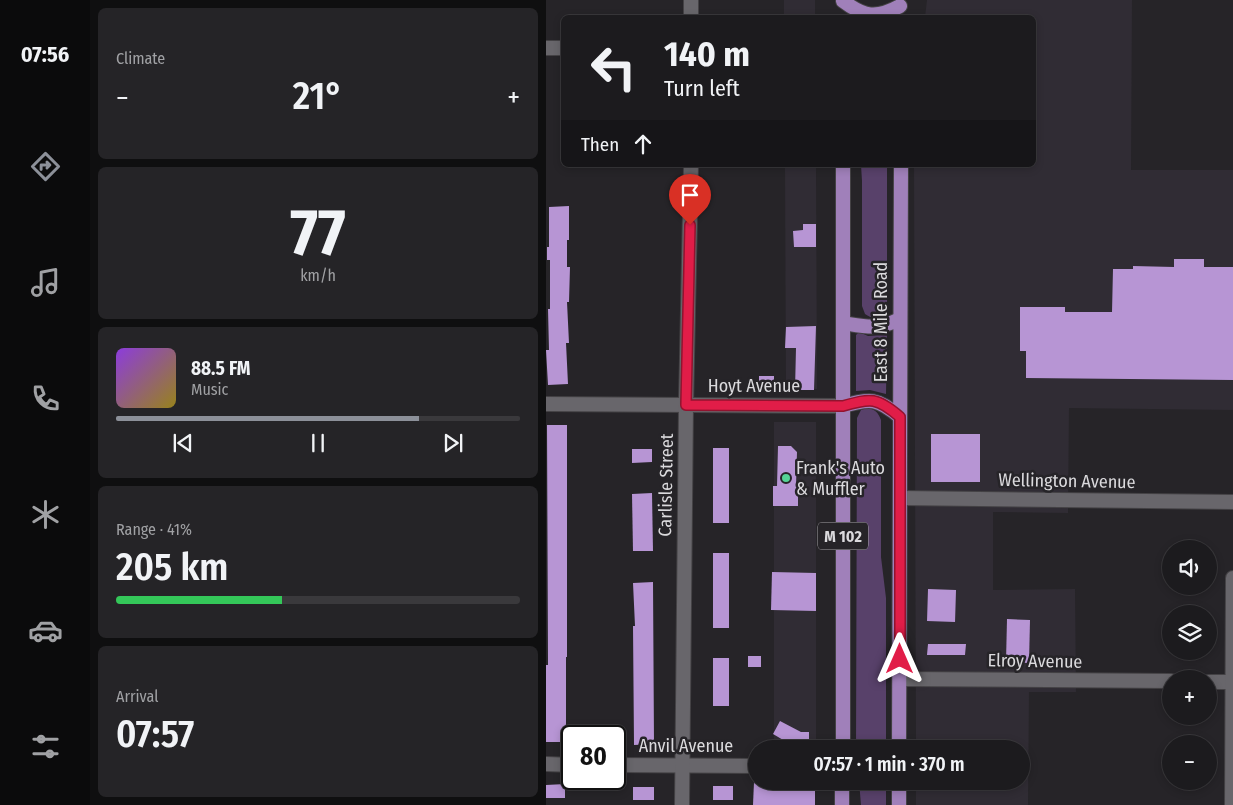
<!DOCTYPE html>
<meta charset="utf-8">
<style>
:root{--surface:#1c1b1e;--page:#252427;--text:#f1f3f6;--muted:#a0a1a4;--line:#3a393c;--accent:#8c9099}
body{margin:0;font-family:"Fira Sans Condensed",sans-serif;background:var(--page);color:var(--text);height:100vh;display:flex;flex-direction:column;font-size:19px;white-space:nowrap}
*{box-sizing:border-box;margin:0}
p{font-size:16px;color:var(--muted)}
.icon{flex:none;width:28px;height:28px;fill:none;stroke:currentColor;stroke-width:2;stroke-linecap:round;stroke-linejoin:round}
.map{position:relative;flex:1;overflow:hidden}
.panel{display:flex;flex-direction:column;gap:8px;padding:8px;background:#0f0f10;width:456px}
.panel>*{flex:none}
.top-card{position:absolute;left:15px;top:15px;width:475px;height:152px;border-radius:8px;box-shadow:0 2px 8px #0003,0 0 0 1px var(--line);background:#1c1b1e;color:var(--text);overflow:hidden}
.buttons{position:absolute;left:616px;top:540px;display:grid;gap:10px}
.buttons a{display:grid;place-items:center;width:55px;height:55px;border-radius:50%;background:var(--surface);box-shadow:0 2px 8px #0003,0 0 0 1px var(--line);font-size:25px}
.speed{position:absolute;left:15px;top:725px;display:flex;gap:10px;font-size:25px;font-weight:700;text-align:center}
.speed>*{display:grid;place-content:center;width:65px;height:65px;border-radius:50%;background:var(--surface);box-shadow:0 2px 8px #0003,0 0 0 1px var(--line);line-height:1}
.speed .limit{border:2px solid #111;border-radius:8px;background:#fff;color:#111}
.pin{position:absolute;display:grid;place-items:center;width:42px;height:42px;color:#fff;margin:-51px -21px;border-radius:50% 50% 50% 0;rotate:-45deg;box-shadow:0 0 5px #0007}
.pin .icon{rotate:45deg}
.me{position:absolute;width:55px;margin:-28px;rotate:0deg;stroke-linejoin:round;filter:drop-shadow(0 0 4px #0008)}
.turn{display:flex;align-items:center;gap:18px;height:105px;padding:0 20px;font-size:22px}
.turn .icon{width:65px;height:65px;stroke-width:2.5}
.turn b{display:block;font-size:35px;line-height:42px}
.then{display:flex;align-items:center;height:48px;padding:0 20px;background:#0003;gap:10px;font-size:19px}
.big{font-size:38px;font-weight:600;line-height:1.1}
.panel .tile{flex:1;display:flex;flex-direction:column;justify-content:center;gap:8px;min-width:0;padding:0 18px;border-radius:8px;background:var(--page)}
.panel .dial{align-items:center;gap:0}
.dial b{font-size:65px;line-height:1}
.song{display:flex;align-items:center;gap:15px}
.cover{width:60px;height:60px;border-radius:8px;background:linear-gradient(135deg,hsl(270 70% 55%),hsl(50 70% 35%))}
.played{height:5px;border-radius:2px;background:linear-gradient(90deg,var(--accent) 75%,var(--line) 75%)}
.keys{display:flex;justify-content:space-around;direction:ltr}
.heat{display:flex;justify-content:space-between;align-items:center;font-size:28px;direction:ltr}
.charge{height:8px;border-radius:4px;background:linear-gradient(90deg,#34c759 41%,var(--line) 0)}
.trip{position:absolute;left:202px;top:740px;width:282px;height:50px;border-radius:25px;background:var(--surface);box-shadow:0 2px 8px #0003,0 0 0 1px var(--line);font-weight:600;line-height:50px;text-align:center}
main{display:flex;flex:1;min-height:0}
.dock{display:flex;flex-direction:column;width:90px;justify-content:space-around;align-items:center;background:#0b0b0c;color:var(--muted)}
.dock .icon{width:35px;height:35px}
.dock .selected{color:var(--accent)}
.dock b{font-size:22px;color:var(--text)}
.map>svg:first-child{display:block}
.built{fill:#302c34}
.green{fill:#58416a}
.building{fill:#b795d4}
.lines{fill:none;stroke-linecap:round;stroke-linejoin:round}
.minor-casing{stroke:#444245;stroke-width:16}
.trunk-casing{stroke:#444245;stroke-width:16}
.minor{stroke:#68666b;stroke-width:14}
.trunk{stroke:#a080ba;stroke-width:14}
.route-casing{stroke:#92132f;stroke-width:12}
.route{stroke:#e11d48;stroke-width:9}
.poi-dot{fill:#54d396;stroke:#262428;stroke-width:2}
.labels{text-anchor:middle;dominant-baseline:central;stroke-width:5;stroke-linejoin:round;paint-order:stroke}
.shield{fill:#262428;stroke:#a5a3a7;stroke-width:1}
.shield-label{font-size:16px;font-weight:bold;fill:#dbdadd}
.street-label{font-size:18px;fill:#dbdadd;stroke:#262428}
.poi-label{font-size:18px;fill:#dbdadd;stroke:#262428;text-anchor:start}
</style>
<main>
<nav class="dock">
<b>07:56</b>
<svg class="icon selected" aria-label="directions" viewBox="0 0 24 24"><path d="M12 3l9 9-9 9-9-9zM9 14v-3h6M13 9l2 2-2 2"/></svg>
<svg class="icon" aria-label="music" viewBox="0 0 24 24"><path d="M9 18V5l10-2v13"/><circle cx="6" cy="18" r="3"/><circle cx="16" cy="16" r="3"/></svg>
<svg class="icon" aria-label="phone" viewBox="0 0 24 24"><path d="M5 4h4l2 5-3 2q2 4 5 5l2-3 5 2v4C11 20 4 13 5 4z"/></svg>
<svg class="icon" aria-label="climate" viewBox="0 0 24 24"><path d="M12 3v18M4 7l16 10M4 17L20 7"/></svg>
<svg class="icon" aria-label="car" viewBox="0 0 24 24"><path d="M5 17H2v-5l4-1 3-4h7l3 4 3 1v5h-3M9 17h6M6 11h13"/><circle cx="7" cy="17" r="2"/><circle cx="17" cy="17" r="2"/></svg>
<svg class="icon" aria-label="filters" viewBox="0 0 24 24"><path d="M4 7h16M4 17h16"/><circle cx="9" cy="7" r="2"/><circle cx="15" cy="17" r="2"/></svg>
</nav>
<section class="panel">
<div class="tile"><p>Climate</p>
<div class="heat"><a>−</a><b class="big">21°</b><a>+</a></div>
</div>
<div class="tile dial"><b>77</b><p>km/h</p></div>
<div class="tile">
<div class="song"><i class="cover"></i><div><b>88.5 FM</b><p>Music</p></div></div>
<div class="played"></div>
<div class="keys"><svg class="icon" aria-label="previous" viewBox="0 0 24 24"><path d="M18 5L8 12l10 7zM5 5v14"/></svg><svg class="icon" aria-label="pause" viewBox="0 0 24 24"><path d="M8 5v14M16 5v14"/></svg><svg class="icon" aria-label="next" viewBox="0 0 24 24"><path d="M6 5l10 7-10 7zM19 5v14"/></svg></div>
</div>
<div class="tile"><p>Range · 41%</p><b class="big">205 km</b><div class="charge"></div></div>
<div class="tile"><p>Arrival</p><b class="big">07:57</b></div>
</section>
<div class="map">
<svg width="687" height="805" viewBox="0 0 687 805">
<rect width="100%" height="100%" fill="#262428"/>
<g class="built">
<rect x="238" y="0" width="31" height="17"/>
<path d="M 381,0 L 586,0 L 585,170 L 687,170 L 687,410 L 523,408 L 522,513 L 447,512 L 447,590 L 529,589 L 530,692 L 483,692 L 482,805 L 370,805 L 370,781 L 476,781 L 476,749 L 370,749 L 368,165 L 488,165 L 488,18 L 379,17 Z"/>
<path d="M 239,165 L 270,165 L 271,389 L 240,389 Z"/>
<rect x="228" y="422" width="42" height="327"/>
</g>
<g class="green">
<path d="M 315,165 L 341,165 L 341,303 L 338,313 C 332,319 326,319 319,314 L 316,306 L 316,181 Z"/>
<path d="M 313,332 L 322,336 L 341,335 L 340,394 L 324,390 L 310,391 L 310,335 Z"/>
<path d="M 321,408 C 329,409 332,412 335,420 L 335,557 L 340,598 L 340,749 L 310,749 L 311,418 L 315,410 Z"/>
<path d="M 313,781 L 340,781 L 340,805 L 315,805 Z"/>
</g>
<g class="building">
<path d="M 23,206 L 23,240 L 21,240 L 21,267 L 24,267 L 23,302 L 21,302 L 23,343 L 20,343 L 22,384 L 2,385 L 0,350 L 3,350 L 2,309 L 4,309 L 4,260 L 1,260 L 1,247 L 3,247 L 3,207 Z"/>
<path d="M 257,224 L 270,224 L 270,247 L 248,247 L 247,231 L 257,230 Z"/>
<path d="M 628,259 L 658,259 L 658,267 L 687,267 L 687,380 L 480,378 L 480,351 L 474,351 L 474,307 L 519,307 L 519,312 L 566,312 L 567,269 L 587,269 L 587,266 L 628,267 Z"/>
<path d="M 270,326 L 268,390 L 249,390 L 250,348 L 239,348 L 240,327 Z"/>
<path d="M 213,376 L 228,376 L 228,390 L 213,389 Z"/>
<path d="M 1,425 L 21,425 L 21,657 L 20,657 L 20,742 L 0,742 L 0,665 L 2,665 Z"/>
<rect x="385" y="434" width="49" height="48"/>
<path d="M 232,446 L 245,446 L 251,452 L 250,486 L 252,487 L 252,506 L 227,506 L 227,486 L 231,486 Z"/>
<rect x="167" y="448" width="16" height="75"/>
<path d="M 86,449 L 106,449 L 106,462 L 86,463 Z"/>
<path d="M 106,493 L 107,551 L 87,551 L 86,494 Z"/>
<rect x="167" y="553" width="16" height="75"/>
<path d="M 226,572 L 270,573 L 270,611 L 225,610 Z"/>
<path d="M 107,582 L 108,744 L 88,745 L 87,626 L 89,626 L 87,583 Z"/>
<path d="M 382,589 L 410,590 L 409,622 L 381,621 Z"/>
<path d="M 461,619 L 484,620 L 483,663 L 460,662 Z"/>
<path d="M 382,644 L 420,644 L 419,655 L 381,655 Z"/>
<rect x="202" y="656" width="13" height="11"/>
<rect x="167" y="658" width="16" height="48"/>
<path d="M 234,721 L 255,732 L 263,732 L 263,747 L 249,747 L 227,734 Z"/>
<path d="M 208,782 L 269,783 L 269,805 L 207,805 Z"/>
<path d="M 19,784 L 19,798 L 0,798 L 0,785 Z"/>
<rect x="167" y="786" width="20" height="14"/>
<rect x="87" y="787" width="21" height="13"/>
</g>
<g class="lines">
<g class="minor-casing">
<g id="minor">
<path d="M 145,18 L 145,0"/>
<path d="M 0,48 L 18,48"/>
<path d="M 0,404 L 297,406"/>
<path d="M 354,498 L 687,502"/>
<path d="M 354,679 L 625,681"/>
<path d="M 662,682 L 687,682"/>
<path d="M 0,764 L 26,765"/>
<path d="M 69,765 L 211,766"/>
<path d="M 136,805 L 140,405 L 145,165"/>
<path d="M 686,805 L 687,578"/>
</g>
</g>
<g class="trunk-casing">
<g id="trunk">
<path d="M 297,1 C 318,17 330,19 354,6"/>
<path d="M 297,323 C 322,327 331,330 354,319"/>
<path d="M 297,406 C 324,398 332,398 354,417"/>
<path d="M 297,749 L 297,165"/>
<path d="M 353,749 L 355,165"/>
<path d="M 296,805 L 296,781"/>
<path d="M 353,805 L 353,781"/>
</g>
</g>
<use href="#minor" class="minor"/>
<use href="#trunk" class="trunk"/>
</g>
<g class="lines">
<g class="route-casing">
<path id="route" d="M 144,225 L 140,405 L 297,406 C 325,398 331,397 354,417 L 354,659"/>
</g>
<use href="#route" class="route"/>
</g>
<circle class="poi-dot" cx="240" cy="478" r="5"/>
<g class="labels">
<rect class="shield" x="272" y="522.5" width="50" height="27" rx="4"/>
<g class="shield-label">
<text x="297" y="536">M 102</text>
</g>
<g class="street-label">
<text transform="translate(335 322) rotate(-90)">East 8 Mile Road</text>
<text x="208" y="386">Hoyt Avenue</text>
<text transform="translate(521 481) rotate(1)">Wellington Avenue</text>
<text transform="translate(120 485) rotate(-89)">Carlisle Street</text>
<text transform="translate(489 661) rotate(1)">Elroy Avenue</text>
<text x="140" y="746">Anvil Avenue</text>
</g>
<g class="poi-label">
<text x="250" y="468">Frank's Auto<tspan x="250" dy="21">&amp; Muffler</tspan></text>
</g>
</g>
</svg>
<div class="buttons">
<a><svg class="icon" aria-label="sound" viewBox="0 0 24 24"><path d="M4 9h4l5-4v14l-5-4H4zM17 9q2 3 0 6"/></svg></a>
<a><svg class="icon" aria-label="layers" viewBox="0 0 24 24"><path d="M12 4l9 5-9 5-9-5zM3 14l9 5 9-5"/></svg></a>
<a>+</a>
<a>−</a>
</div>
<div class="speed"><div class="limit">80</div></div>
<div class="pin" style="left:144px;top:225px;background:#d93025"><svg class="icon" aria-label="arrive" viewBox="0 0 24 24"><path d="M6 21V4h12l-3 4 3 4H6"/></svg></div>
<svg class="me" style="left:354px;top:659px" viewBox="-20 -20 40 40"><path d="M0-17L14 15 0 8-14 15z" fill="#e11d48" stroke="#fff" stroke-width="4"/></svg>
<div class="trip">07:57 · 1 min · 370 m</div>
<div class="top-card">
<div class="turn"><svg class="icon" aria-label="left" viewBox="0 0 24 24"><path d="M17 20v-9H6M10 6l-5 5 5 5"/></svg><div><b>140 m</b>Turn left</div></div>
<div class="then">Then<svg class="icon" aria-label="ahead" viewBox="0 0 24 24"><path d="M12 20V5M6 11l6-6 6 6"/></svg></div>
</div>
</div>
</main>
